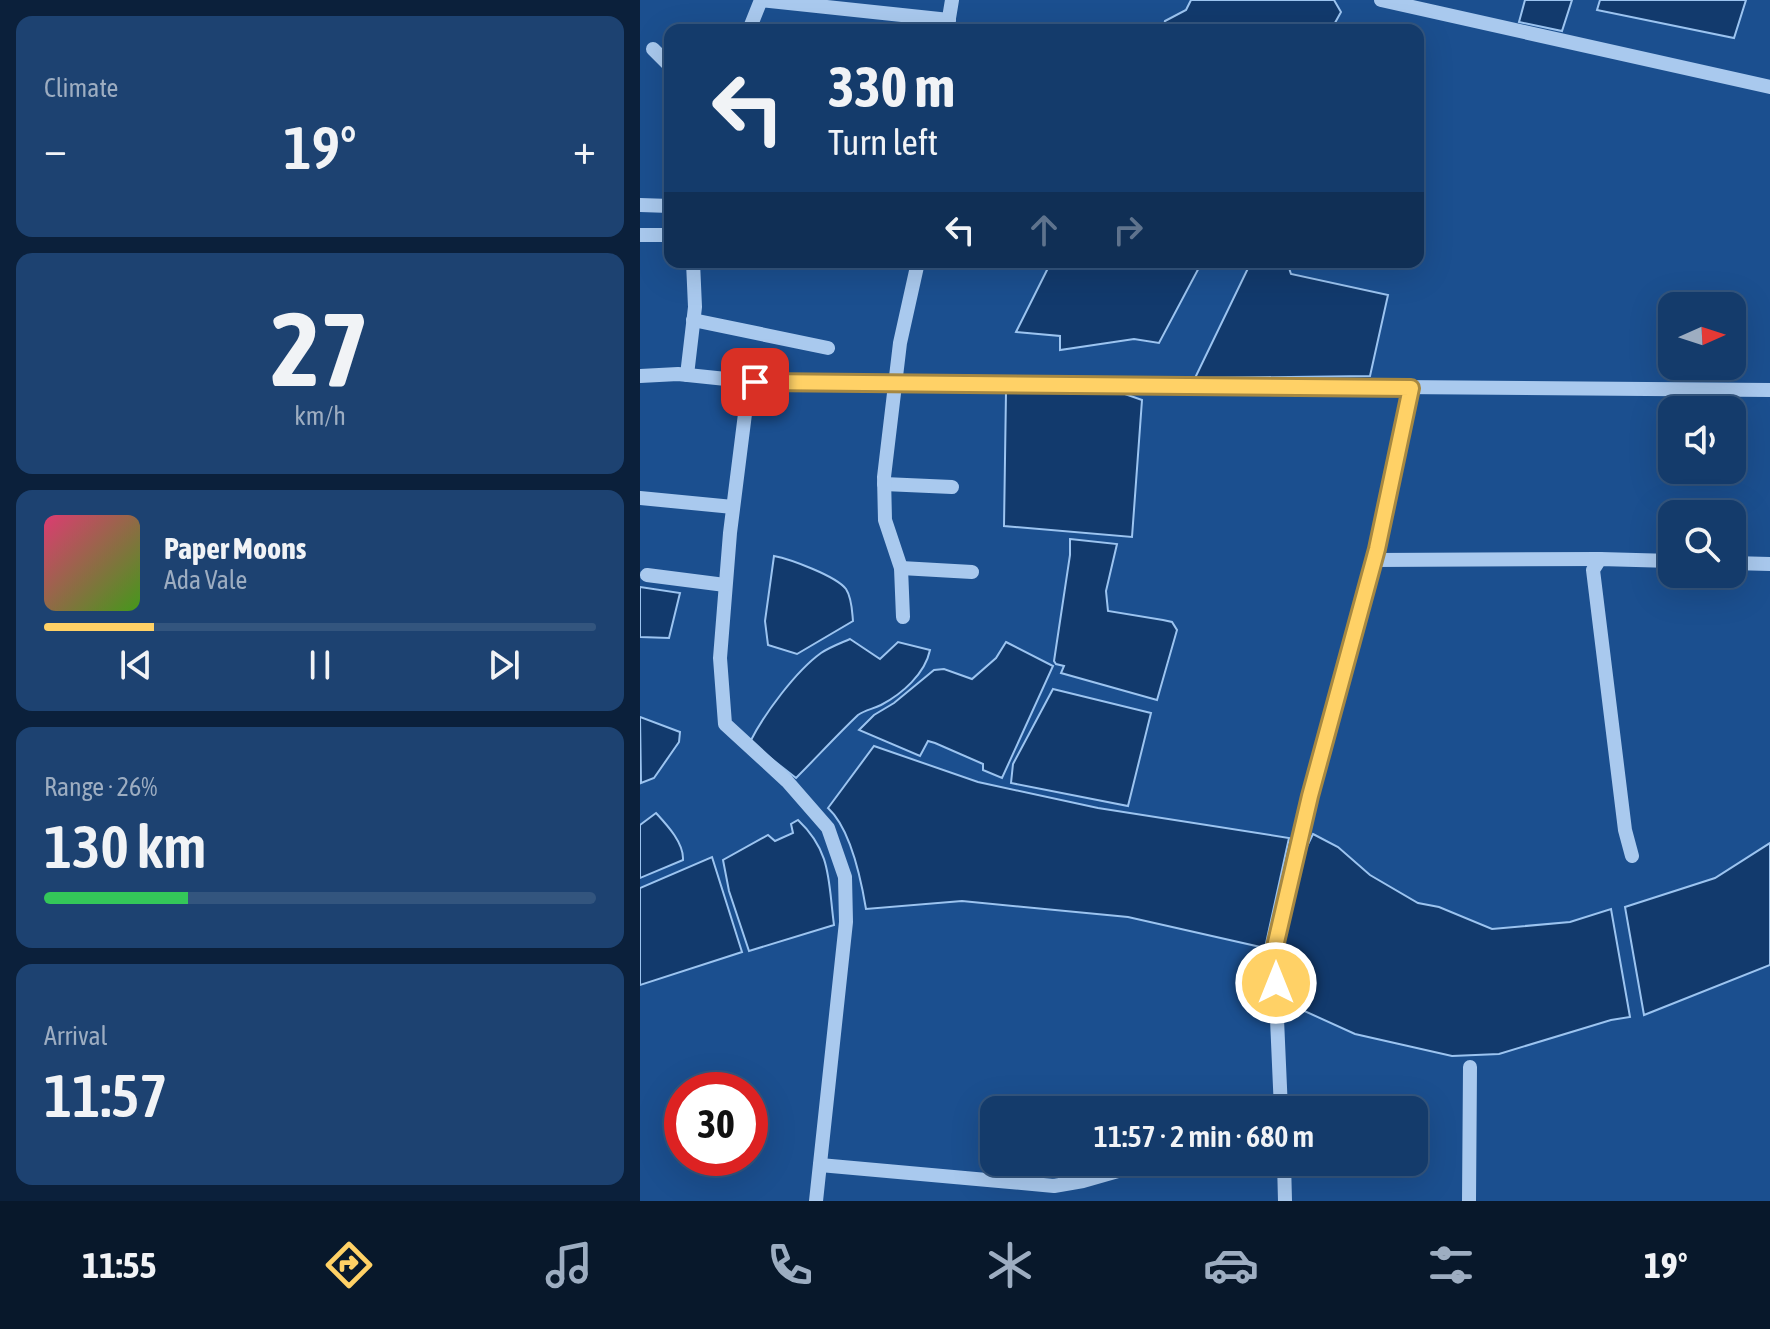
<!DOCTYPE html>
<meta charset="utf-8">
<style>
:root{--surface:#143b6b;--page:#1d4271;--text:#f1f3f6;--muted:#9dadc1;--line:#33557e;--accent:#ffd166}
body{margin:0;font-family:"Asap Condensed",sans-serif;background:var(--page);color:var(--text);height:100vh;display:flex;flex-direction:column;font-size:30px;white-space:nowrap}
*{box-sizing:border-box;margin:0}
p{font-size:26px;color:var(--muted)}
.icon{flex:none;width:44px;height:44px;fill:none;stroke:currentColor;stroke-width:2;stroke-linecap:round;stroke-linejoin:round}
.map{position:relative;flex:1;overflow:hidden}
.sheet{display:flex;flex-direction:column;gap:16px;padding:16px;background:#0b203b;width:640px}
.sheet>*{flex:none}
.top-card{position:absolute;left:24px;top:24px;width:760px;height:244px;border-radius:16px;box-shadow:0 8px 32px #0002,0 0 0 2px var(--line);background:#143b6b;color:var(--text);overflow:hidden}
.needle{width:52px;rotate:87deg}
.fabs{position:absolute;left:1018px;top:292px;display:grid;gap:16px}
.fabs a{display:grid;place-items:center;width:88px;height:88px;border-radius:16px;background:var(--surface);box-shadow:0 8px 32px #0002,0 0 0 2px var(--line);font-size:40px}
.speed{position:absolute;left:24px;top:1072px;display:flex;gap:16px;font-size:40px;font-weight:700;text-align:center}
.speed>*{display:grid;place-content:center;width:104px;height:104px;border-radius:50%;background:var(--surface);box-shadow:0 8px 32px #0002,0 0 0 2px var(--line);line-height:1}
.speed .limit{border:12px solid #d22;background:#fff;color:#111}
.pin{position:absolute;display:grid;place-items:center;width:68px;height:68px;color:#fff;margin:-34px;border-radius:16px;box-shadow:0 4px 12px #0006}
.me{position:absolute;width:88px;margin:-44px;rotate:0deg;stroke-linejoin:round;filter:drop-shadow(0 0 6px #0008)}
.turn{display:flex;align-items:center;gap:28px;height:168px;padding:0 32px;font-size:36px}
.turn .icon{width:104px;height:104px;stroke-width:2.5}
.turn b{display:block;font-size:56px;line-height:68px}
.lanes{display:flex;align-items:center;height:76px;padding:0 32px;background:#0003;justify-content:center;gap:40px;direction:ltr}
.lanes .off{opacity:.35}
.big{font-size:60px;font-weight:600;line-height:1.1}
.sheet .widget{flex:1;display:flex;flex-direction:column;justify-content:center;gap:12px;min-width:0;padding:0 28px;border-radius:16px;background:var(--page)}
.sheet .dial{align-items:center;gap:0}
.dial b{font-size:104px;line-height:1}
.song{display:flex;align-items:center;gap:24px}
.cover{width:96px;height:96px;border-radius:12px;background:linear-gradient(135deg,hsl(340 70% 55%),hsl(100 70% 35%))}
.played{height:8px;border-radius:4px;background:linear-gradient(90deg,var(--accent) 20%,var(--line) 20%)}
.keys{display:flex;justify-content:space-around;direction:ltr}
.heat{display:flex;justify-content:space-between;align-items:center;font-size:44px;direction:ltr}
.charge{height:12px;border-radius:6px;background:linear-gradient(90deg,#34c759 26%,var(--line) 0)}
.trip{position:absolute;left:340px;top:1096px;width:448px;height:80px;border-radius:16px;background:var(--surface);box-shadow:0 8px 32px #0002,0 0 0 2px var(--line);font-weight:600;line-height:80px;text-align:center}
.tabs{display:flex;height:128px;justify-content:space-around;align-items:center;background:#08182b;color:var(--muted)}
.tabs .icon{width:56px;height:56px}
.tabs .selected{color:var(--accent)}
.tabs b{font-size:36px;color:var(--text)}
main{display:flex;flex:1;min-height:0}
.map>svg:first-child{display:block}
.water{fill:#123a6d;stroke:#9cc4f0;stroke-width:2}
.lines{fill:none;stroke-linecap:round;stroke-linejoin:round}
.minor{stroke:#a9c9ee;stroke-width:14}
.route-casing{stroke:#a68842;stroke-width:20}
.route{stroke:#ffd166;stroke-width:14}
</style>
<main>
<section class="sheet">
<div class="widget"><p>Climate</p>
<div class="heat"><a>−</a><b class="big">19°</b><a>+</a></div>
</div>
<div class="widget dial"><b>27</b><p>km/h</p></div>
<div class="widget">
<div class="song"><i class="cover"></i><div><b>Paper Moons</b><p>Ada Vale</p></div></div>
<div class="played"></div>
<div class="keys"><svg class="icon" aria-label="previous" viewBox="0 0 24 24"><path d="M18 5L8 12l10 7zM5 5v14"/></svg><svg class="icon" aria-label="pause" viewBox="0 0 24 24"><path d="M8 5v14M16 5v14"/></svg><svg class="icon" aria-label="next" viewBox="0 0 24 24"><path d="M6 5l10 7-10 7zM19 5v14"/></svg></div>
</div>
<div class="widget"><p>Range · 26%</p><b class="big">130 km</b><div class="charge"></div></div>
<div class="widget"><p>Arrival</p><b class="big">11:57</b></div>
</section>
<div class="map">
<svg width="1130" height="1201" viewBox="0 0 1130 1201">
<rect width="100%" height="100%" fill="#1b4f8f"/>
<g class="water">
<path d="M 551,0 L 694,0 L 701,12 L 691,30 L 523,30 L 525,21 L 546,10 Z"/>
<path d="M 885,0 L 932,0 L 922,31 L 879,22 Z"/>
<path d="M 960,0 L 1106,0 L 1094,38 L 957,10 Z"/>
<path d="M 411,262 L 562,262 L 519,343 L 494,339 L 420,350 L 420,336 L 376,332 Z"/>
<path d="M 611,262 L 647,262 L 651,274 L 748,295 L 730,376 L 555,378 Z"/>
<path d="M 366,392 L 485,394 L 502,400 L 492,537 L 364,526 Z"/>
<path d="M 430,539 L 477,544 L 466,591 L 468,611 L 523,620 L 532,622 L 537,630 L 517,700 L 421,673 L 424,666 L 416,664 L 414,661 L 430,555 Z"/>
<path d="M 134,556 C 150,559 196,576 206,589 C 212,598 212,611 213,621 L 157,654 L 128,645 L 125,621 Z"/>
<path d="M 0,587 L 40,593 L 29,638 L 0,637 Z"/>
<path d="M 210,639 L 240,659 L 258,642 L 290,650 C 285,674 262,694 241,705 C 233,709 225,710 218,715 C 197,735 177,757 156,778 L 110,742 C 124,714 156,671 181,653 C 190,647 201,643 210,639 Z"/>
<path d="M 366,642 L 413,666 L 362,778 L 343,770 L 343,764 L 295,743 L 288,741 L 280,756 L 219,730 L 234,715 L 254,703 L 294,670 L 304,669 L 332,679 L 356,658 Z"/>
<path d="M 413,689 L 511,713 L 488,806 L 371,783 L 373,764 Z"/>
<path d="M 0,717 L 40,732 L 39,742 L 14,778 L 1,783 Z"/>
<path d="M 234,746 L 338,782 L 458,808 L 649,838 L 625,948 L 488,917 L 322,901 L 226,909 C 221,879 211,829 188,808 Z"/>
<path d="M 16,813 C 27,825 44,843 43,860 L 0,878 L 0,825 Z"/>
<path d="M 158,820 C 192,852 188,881 194,925 L 109,951 L 89,891 L 83,860 L 128,835 L 135,841 L 153,833 L 151,824 Z"/>
<path d="M 673,834 L 698,847 L 730,875 L 778,903 L 799,907 L 852,929 L 930,922 L 971,909 L 990,1017 L 971,1020 L 859,1054 L 812,1056 L 715,1034 L 649,1004 L 644,937 L 654,873 Z"/>
<path d="M 1130,843 L 1130,965 L 1004,1015 L 985,907 L 1075,878 Z"/>
<path d="M 72,857 L 102,952 L 0,985 L 0,888 Z"/>
</g>
<g class="lines">
<g class="minor">
<path d="M 121,0 L 309,20"/>
<path d="M 741,0 L 1130,87"/>
<path d="M 109,30 L 121,0"/>
<path d="M 307,30 L 312,0"/>
<path d="M 13,49 L 30,66"/>
<path d="M 0,205 L 30,206"/>
<path d="M 0,235 L 30,235"/>
<path d="M 53,320 L 188,348"/>
<path d="M 47,375 L 55,307 L 53,262"/>
<path d="M 0,376 L 38,374 L 115,382 L 1130,390"/>
<path d="M 109,382 L 90,533 L 80,658 L 85,724 L 147,781 L 188,828 L 205,877 L 206,922 L 176,1201"/>
<path d="M 244,484 L 312,487"/>
<path d="M 0,498 L 93,507"/>
<path d="M 734,560 L 960,559"/>
<path d="M 1092,563 L 1130,564"/>
<path d="M 261,568 L 332,572"/>
<path d="M 7,575 L 85,585"/>
<path d="M 263,617 L 261,568 L 245,520 L 244,477 L 260,343 L 278,262"/>
<path d="M 992,856 L 985,830 L 953,570 L 960,559 L 1032,561"/>
<path d="M 641,1110 L 634,951 L 670,796 L 737,549 L 771,388"/>
<path d="M 644,1162 L 645,1201"/>
<path d="M 180,1165 L 414,1186 L 443,1181 L 492,1167 L 540,1162"/>
<path d="M 829,1201 L 830,1067"/>
</g>
</g>
<g class="lines">
<g class="route-casing">
<path id="route" d="M 115,382 L 771,388 L 737,549 L 670,796 L 634,951 L 636,983"/>
</g>
<use href="#route" class="route"/>
</g>
</svg>
<div class="fabs">
<a><svg class="needle" viewBox="-14 -14 28 28"><path d="M0-13l5 13h-10z" fill="#e53935"/><path d="M0 13l5-13h-10z" fill="#9dadc1"/></svg></a>
<a><svg class="icon" aria-label="sound" viewBox="0 0 24 24"><path d="M4 9h4l5-4v14l-5-4H4zM17 9q2 3 0 6"/></svg></a>
<a><svg class="icon" aria-label="search" viewBox="0 0 24 24"><circle cx="10" cy="10" r="6"/><path d="M15 15l6 6"/></svg></a>
</div>
<div class="speed"><div class="limit">30</div></div>
<div class="pin" style="left:115px;top:382px;background:#d93025"><svg class="icon" aria-label="arrive" viewBox="0 0 24 24"><path d="M6 21V4h12l-3 4 3 4H6"/></svg></div>
<svg class="me" style="left:636px;top:983px" viewBox="-20 -20 40 40"><circle r="17" fill="#ffd166" stroke="#fff" stroke-width="3"/><path d="M0-11L8 9 0 5-8 9z" fill="#fff"/></svg>
<div class="trip">11:57 · 2 min · 680 m</div>
<div class="top-card">
<div class="turn"><svg class="icon" aria-label="left" viewBox="0 0 24 24"><path d="M17 20v-9H6M10 6l-5 5 5 5"/></svg><div><b>330 m</b>Turn left</div></div>
<div class="lanes"><svg class="icon" aria-label="left" viewBox="0 0 24 24"><path d="M17 20v-9H6M10 6l-5 5 5 5"/></svg><svg class="icon off" aria-label="ahead" viewBox="0 0 24 24"><path d="M12 20V5M6 11l6-6 6 6"/></svg><svg class="icon off" aria-label="right" viewBox="0 0 24 24"><path d="M7 20v-9h11M14 6l5 5-5 5"/></svg></div>
</div>
</div>
</main>
<nav class="tabs">
<b>11:55</b>
<svg class="icon selected" aria-label="directions" viewBox="0 0 24 24"><path d="M12 3l9 9-9 9-9-9zM9 14v-3h6M13 9l2 2-2 2"/></svg>
<svg class="icon" aria-label="music" viewBox="0 0 24 24"><path d="M9 18V5l10-2v13"/><circle cx="6" cy="18" r="3"/><circle cx="16" cy="16" r="3"/></svg>
<svg class="icon" aria-label="phone" viewBox="0 0 24 24"><path d="M5 4h4l2 5-3 2q2 4 5 5l2-3 5 2v4C11 20 4 13 5 4z"/></svg>
<svg class="icon" aria-label="climate" viewBox="0 0 24 24"><path d="M12 3v18M4 7l16 10M4 17L20 7"/></svg>
<svg class="icon" aria-label="car" viewBox="0 0 24 24"><path d="M5 17H2v-5l4-1 3-4h7l3 4 3 1v5h-3M9 17h6M6 11h13"/><circle cx="7" cy="17" r="2"/><circle cx="17" cy="17" r="2"/></svg>
<svg class="icon" aria-label="filters" viewBox="0 0 24 24"><path d="M4 7h16M4 17h16"/><circle cx="9" cy="7" r="2"/><circle cx="15" cy="17" r="2"/></svg>
<b>19°</b>
</nav>
